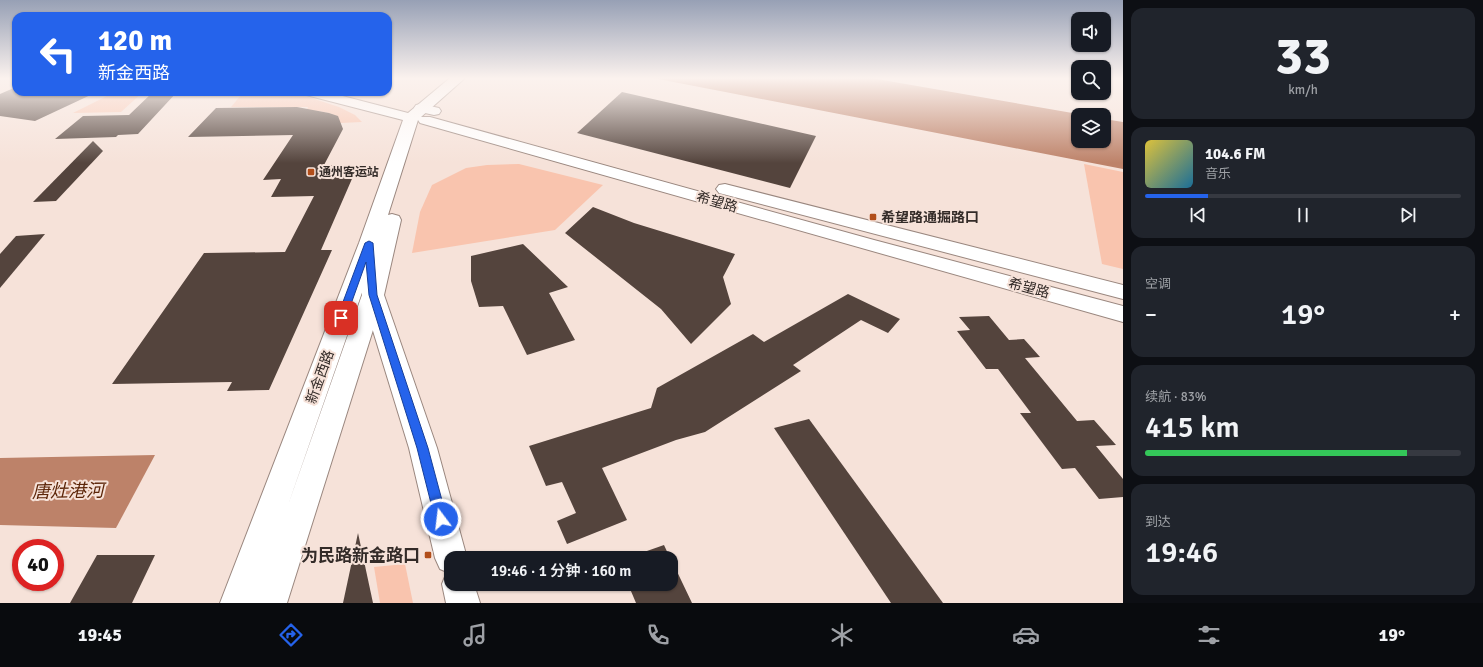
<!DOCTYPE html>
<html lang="zh">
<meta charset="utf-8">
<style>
:root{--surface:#171b24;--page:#20242c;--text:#f1f3f6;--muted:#9ea1a6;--line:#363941;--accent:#2563eb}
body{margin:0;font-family:Signika,"Noto Sans SC",sans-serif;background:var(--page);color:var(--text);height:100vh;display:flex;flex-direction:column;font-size:15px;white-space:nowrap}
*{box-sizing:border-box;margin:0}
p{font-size:13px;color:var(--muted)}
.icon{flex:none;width:22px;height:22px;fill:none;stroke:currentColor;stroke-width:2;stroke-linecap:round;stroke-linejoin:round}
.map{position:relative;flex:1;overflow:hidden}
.details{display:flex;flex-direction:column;gap:8px;padding:8px;background:#0d0f14;width:360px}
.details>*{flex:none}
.guide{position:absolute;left:12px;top:12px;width:380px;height:84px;border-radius:12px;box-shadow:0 1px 3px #0004;background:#2563eb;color:#fff;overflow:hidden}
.tools{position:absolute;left:1071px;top:12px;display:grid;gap:8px}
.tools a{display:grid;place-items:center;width:40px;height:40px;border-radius:8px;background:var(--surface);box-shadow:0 1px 3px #0004;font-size:20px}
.speed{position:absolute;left:12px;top:539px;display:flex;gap:8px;font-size:20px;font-weight:700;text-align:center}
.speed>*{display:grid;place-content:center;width:52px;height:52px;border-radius:50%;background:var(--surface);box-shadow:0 1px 3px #0004;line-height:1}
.speed .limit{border:6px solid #d22;background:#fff;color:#111}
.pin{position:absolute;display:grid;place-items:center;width:34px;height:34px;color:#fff;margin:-17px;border-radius:8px;box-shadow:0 2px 6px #0006}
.me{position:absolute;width:44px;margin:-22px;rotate:345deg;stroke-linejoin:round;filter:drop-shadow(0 0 3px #0008)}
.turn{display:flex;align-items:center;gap:14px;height:84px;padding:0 20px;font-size:18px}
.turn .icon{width:52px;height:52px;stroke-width:2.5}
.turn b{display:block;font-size:28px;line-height:34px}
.big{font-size:30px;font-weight:600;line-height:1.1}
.details .widget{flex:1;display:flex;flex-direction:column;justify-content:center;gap:6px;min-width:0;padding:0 14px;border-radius:12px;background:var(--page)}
.details .dial{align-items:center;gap:0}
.dial b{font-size:52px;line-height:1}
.song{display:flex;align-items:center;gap:12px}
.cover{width:48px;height:48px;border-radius:6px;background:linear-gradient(135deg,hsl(50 70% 55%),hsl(200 70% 35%))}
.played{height:4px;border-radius:2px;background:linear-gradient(90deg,var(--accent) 20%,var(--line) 20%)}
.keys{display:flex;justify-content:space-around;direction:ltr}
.heat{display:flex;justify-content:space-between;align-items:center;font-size:22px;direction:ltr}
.charge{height:6px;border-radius:3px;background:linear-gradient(90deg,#34c759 83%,var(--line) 0)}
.trip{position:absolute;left:444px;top:551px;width:234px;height:40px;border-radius:12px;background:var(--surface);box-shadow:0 1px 3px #0004;font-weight:600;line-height:40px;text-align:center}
.tabs{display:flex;height:64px;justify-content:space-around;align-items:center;background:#090b0e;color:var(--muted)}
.tabs .icon{width:28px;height:28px}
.tabs .active{color:var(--accent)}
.tabs b{font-size:18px;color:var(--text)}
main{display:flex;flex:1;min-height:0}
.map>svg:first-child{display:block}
.green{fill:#f9c4ae}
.water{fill:#bd8269}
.building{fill:#54443d}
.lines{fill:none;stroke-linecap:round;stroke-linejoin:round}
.tertiary-casing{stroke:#9a877f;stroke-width:2}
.secondary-casing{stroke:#9a877f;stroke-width:2}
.tertiary{fill:#fff;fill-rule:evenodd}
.secondary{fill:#fff;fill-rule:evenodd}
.route{fill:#2563eb;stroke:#184099}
.poi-dot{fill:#b24e1a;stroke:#f6e2d9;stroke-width:1.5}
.labels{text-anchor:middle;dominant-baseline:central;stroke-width:4;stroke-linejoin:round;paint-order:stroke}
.far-poi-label{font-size:12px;font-weight:bold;fill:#332b28;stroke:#f6e2d9;text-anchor:start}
.street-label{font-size:14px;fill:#332b28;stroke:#f6e2d9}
.poi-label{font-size:14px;font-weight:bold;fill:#332b28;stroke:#f6e2d9;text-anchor:start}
.near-poi-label{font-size:17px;font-weight:bold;fill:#332b28;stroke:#f6e2d9;text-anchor:end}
.near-water-label{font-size:18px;font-style:italic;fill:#5c2508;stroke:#f6e2d9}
</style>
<main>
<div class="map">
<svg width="1123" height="603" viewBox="0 0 1123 603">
<rect width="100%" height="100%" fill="#f6e2d9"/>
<g class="green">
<path d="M 115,92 L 143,92 L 121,112 L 73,113 Z"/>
<path d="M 230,92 L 293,92 L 339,107 L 355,115 L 362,122 L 340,123 L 337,116 L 329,113 L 319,111 L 306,111 L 308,107 L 231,107 L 241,95 L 228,95 Z"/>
<path d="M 519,164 L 603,185 L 555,230 L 412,253 L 420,212 L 432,185 L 466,168 L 487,165 Z"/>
<path d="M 1084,164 L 1123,172 L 1123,269 L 1102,264 Z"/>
<path d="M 405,564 L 413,603 L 380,603 L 374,567 Z"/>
</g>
<g class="water">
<path d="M 653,78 L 871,78 L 1084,115 L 1078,115 L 1078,141 L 1104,141 L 1104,119 L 1123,122 L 1123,169 Z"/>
<path d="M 155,455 L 116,528 L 0,525 L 0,458 Z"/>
</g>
<g class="building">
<path d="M 16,87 L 16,92 L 97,92 L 35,121 L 0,116 L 0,94 Z"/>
<path d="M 153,92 L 177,92 L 138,134 L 118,135 L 116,137 L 55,139 L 83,116 L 129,115 Z"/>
<path d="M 622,92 L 816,136 L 790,188 L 577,133 Z"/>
<path d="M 297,107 L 329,113 L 338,116 L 343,129 L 324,165 L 358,165 L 321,250 L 332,250 L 269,390 L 227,391 L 232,382 L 112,384 L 204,253 L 285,252 L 314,196 L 271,197 L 281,179 L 263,180 L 293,135 L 188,137 L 216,108 Z"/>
<path d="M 93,141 L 103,151 L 56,201 L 33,202 Z"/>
<path d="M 593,207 L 634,223 L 735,254 L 723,277 L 731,304 L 691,344 L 661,309 L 565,233 Z"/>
<path d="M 45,234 L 0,288 L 0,254 L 16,236 Z"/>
<path d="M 523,244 L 568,287 L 549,293 L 575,340 L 527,355 L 503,306 L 479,307 L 471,281 L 471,256 Z"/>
<path d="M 848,294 L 900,319 L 888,333 L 861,320 L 793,365 L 801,371 L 705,432 L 676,440 L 602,468 L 627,520 L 567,544 L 557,521 L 576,513 L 562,482 L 546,486 L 529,446 L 651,408 L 657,388 L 753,334 L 764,342 Z"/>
<path d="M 989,316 L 1009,340 L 1024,339 L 1040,357 L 1025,358 L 1077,421 L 1094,420 L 1116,445 L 1096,446 L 1123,479 L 1123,497 L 1099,499 L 1075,468 L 1062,469 L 1020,413 L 1031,413 L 998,369 L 986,369 L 957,331 L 970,330 L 959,317 Z"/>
<path d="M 809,419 L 943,603 L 891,603 L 774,428 Z"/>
<path d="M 358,533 L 373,603 L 343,603 Z"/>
<path d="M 664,545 L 670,558 L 627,558 Z"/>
<path d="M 97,555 L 155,555 L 132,603 L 70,603 Z"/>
<path d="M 671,559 L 692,603 L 636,603 L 628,584 L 671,584 Z"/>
</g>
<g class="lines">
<g class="tertiary-casing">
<g id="tertiary">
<path d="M 421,104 L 439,108 L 441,111 L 439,114 L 434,115 L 416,111 L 414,108 L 416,105 Z"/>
<path d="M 372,276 L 380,278 L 383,283 L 384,295 L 437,448 L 467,558 L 451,558 L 451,584 L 474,584 L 480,603 L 446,603 L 442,584 L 447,572 L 440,569 L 435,558 L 409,448 L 362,295 L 361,283 L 364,278 Z"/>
</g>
</g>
<g class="secondary-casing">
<g id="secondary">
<path d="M 450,78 L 465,78 L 421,117 L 430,117 L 874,240 L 1123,306 L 1123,322 L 420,123 L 418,120 L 388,215 L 392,214 L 399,216 L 401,220 L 384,295 L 287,603 L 220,603 L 359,243 L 403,120 L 306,95 L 304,92 L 327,92 L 408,113 ZM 366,281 L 362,295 L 287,508 Z"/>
<path d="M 725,184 L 1123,285 L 1123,299 L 719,193 L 716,189 L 719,185 Z"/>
</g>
</g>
<use href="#tertiary" class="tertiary"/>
<use href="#secondary" class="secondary"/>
</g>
<linearGradient id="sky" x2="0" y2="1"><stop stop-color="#97a0b5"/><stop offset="0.48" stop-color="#fbf2ee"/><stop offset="1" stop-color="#fbf2ee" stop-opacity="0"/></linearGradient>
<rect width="1123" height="163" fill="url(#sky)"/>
<path class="route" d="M 369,241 L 373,243 L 377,295 L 428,448 L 447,519 L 446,523 L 441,525 L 437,523 L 435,519 L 417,448 L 369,295 L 366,262 L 346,318 L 341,321 L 337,318 L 365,243 Z"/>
<g class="poi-dot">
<rect x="307" y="168" width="8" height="8" rx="2"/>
<rect x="869" y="213" width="8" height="8" rx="2"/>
<rect x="424" y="551" width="8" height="8" rx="2"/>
</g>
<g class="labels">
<g class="far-poi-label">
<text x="319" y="172">通州客运站</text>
</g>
<g class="street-label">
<text transform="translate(717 202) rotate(16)">希望路</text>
<text transform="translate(1029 288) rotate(15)">希望路</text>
<text transform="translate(320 377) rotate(-70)">新金西路</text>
</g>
<g class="poi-label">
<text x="881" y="217">希望路通掘路口</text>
</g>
<g class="near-poi-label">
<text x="420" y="555">为民路新金路口</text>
</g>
<g class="near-water-label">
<text transform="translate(68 491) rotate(-1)">唐灶港河</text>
</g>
</g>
</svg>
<div class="tools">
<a><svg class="icon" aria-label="sound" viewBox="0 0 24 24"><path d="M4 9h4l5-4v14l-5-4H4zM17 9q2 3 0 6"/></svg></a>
<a><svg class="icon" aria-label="search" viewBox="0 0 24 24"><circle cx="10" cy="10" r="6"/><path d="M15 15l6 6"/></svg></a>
<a><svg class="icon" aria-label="layers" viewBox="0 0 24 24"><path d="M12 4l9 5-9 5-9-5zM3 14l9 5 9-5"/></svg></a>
</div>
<div class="speed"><div class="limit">40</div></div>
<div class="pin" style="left:341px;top:318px;background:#d93025"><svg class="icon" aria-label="arrive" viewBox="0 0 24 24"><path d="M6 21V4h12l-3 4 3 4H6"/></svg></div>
<svg class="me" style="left:441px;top:519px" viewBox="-20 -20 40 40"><circle r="17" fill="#2563eb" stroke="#fff" stroke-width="3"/><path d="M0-11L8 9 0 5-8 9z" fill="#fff"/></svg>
<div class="trip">19:46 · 1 分钟 · 160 m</div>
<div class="guide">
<div class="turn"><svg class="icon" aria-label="left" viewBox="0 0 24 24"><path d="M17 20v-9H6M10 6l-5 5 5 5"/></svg><div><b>120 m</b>新金西路</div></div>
</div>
</div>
<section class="details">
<div class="widget dial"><b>33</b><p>km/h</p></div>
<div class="widget">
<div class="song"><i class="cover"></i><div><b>104.6 FM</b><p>音乐</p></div></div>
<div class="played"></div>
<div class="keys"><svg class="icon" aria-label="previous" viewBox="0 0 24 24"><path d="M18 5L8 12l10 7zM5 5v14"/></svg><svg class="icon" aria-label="pause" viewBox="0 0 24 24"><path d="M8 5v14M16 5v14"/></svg><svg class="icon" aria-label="next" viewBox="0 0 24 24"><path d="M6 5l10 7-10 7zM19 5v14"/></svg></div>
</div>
<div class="widget"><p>空调</p>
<div class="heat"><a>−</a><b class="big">19°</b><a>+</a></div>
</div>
<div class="widget"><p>续航 · 83%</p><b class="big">415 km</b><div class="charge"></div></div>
<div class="widget"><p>到达</p><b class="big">19:46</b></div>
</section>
</main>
<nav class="tabs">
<b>19:45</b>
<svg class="icon active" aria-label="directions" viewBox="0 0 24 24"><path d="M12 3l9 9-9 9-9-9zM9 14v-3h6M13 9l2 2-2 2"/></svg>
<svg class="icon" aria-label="music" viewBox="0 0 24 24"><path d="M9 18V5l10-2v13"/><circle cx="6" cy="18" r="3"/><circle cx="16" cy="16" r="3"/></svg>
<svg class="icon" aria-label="phone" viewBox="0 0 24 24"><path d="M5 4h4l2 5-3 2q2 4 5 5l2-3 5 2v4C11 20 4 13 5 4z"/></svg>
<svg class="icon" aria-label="climate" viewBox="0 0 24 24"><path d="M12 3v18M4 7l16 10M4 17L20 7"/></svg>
<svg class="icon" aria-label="car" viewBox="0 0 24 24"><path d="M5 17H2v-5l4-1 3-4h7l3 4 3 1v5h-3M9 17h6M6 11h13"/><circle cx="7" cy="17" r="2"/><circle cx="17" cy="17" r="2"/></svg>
<svg class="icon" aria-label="filters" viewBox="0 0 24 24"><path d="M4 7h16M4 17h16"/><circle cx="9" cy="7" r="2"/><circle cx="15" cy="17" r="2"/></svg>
<b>19°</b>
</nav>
